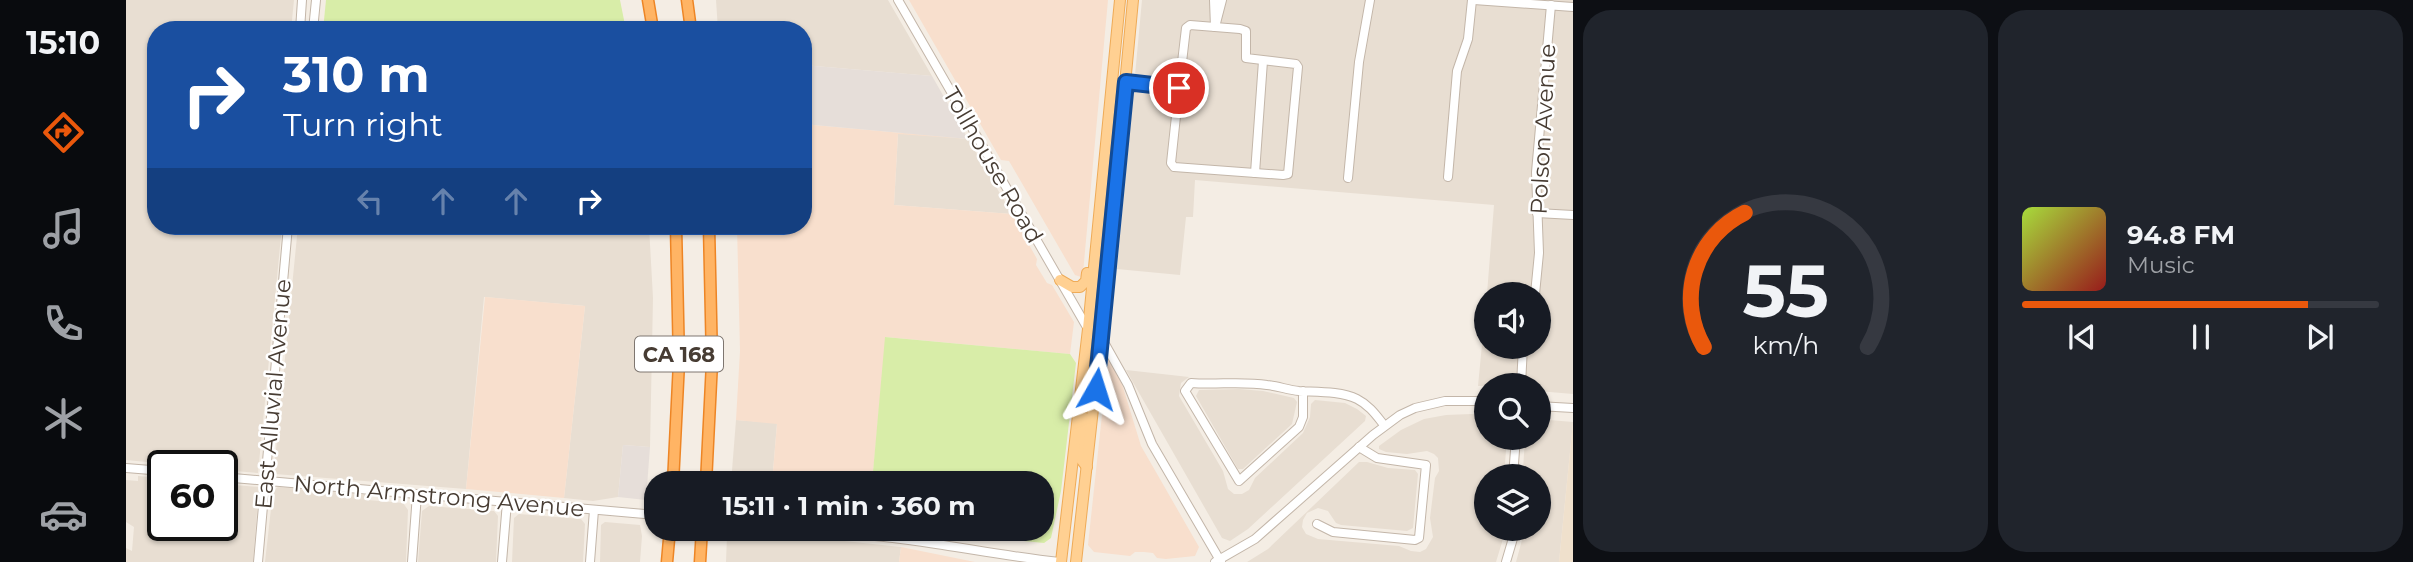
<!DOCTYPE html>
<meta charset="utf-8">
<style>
:root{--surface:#171b24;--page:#20242c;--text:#f1f3f6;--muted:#9ea1a6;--line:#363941;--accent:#ea580c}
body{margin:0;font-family:Montserrat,sans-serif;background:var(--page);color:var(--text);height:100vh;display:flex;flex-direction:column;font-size:26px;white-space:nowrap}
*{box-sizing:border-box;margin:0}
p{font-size:23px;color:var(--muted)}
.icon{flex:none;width:38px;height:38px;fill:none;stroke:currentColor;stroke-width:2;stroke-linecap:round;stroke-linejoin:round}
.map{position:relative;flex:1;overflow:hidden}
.drawer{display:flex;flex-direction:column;gap:10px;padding:10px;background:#0d0f14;width:840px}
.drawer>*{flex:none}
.top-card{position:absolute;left:21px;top:21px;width:665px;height:214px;border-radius:28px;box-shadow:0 2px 5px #0004;background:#1a4fa0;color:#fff;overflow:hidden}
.tools{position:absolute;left:1348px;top:282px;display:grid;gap:14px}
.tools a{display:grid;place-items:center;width:77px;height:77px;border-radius:50%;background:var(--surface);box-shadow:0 2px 5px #0004;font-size:35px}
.speed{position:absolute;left:21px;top:450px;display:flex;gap:14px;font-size:35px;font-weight:700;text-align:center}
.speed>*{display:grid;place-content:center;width:91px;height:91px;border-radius:50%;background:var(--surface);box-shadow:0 2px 5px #0004;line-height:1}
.speed .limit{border:4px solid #111;border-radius:10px;background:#fff;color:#111}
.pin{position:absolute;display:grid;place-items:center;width:60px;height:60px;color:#fff;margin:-30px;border:4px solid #fff;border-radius:50%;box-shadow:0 2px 7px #0007}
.me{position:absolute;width:77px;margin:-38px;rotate:6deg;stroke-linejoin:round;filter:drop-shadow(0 0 5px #0008)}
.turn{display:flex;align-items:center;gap:24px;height:147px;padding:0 21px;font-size:32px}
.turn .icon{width:91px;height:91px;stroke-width:2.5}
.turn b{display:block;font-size:49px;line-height:60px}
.lanes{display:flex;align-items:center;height:66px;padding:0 21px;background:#0003;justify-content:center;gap:35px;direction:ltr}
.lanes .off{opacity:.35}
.drawer .card{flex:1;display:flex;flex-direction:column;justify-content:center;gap:10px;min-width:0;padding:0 24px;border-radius:28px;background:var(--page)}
.drawer .dial{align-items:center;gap:0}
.dial svg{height:182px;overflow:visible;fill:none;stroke:var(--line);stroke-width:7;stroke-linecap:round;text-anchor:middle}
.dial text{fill:var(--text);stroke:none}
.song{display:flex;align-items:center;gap:21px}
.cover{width:84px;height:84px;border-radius:10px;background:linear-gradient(135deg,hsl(80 70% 55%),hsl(0 70% 35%))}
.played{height:7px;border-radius:4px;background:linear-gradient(90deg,var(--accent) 80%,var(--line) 80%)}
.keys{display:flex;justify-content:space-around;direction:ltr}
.drawer .tiles{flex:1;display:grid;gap:10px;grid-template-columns:repeat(2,1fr)}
.trip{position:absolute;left:518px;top:471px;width:410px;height:70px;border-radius:28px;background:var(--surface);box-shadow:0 2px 5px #0004;font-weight:700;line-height:70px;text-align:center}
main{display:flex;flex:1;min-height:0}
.tabs{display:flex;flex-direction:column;width:126px;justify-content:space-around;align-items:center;background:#090b0e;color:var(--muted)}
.tabs .icon{width:49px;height:49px}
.tabs .current{color:var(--accent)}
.tabs b{font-size:32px;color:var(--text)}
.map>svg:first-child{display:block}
.residential{fill:#e8ded2}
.commercial{fill:#f8dfcd}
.industrial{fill:#e6ded9}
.education{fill:#efe0cc}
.green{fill:#d8eda8}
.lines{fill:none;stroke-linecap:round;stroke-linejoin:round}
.minor-casing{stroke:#c3b6a9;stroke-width:10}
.major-casing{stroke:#efab57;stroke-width:12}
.highway-casing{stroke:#ed8525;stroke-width:13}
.minor{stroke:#fff;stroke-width:8}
.major{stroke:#ffd092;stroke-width:10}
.highway{stroke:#ffb464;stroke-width:10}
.route-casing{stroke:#114b97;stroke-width:18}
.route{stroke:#1a73e8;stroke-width:12}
.labels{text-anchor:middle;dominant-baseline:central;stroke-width:5;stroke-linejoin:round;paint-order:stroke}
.shield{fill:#fff;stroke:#7e7670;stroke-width:2}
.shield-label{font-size:21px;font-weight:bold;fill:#473c33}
.street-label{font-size:23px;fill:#473c33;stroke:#fff}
</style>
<main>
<nav class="tabs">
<b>15:10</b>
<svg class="icon current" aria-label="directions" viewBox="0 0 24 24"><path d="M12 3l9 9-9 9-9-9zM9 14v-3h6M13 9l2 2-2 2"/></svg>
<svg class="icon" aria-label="music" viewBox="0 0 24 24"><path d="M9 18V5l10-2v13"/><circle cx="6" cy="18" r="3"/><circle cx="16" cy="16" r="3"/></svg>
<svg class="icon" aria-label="phone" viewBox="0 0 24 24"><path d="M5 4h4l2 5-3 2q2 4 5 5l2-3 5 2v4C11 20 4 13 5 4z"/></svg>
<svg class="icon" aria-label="climate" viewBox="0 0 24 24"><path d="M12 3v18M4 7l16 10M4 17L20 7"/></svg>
<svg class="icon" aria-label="car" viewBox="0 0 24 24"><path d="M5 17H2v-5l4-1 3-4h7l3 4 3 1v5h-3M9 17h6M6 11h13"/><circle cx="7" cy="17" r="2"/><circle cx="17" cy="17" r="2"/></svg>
</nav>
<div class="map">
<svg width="1447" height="562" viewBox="0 0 1447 562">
<rect width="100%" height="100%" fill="#f4ede4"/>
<g class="residential">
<path d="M 0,0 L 168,0 L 165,30 L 30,30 L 30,226 L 156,226 L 132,473 L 96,470 L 96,466 L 52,465 L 0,460 Z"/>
<path d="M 590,0 L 762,0 L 806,76 L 677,65 L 677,30 L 592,30 Z"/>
<path d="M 1016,0 L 1447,0 L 1447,394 L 1412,391 L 1412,385 L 1352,386 L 1360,303 L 1360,346 L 1412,346 L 1412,294 L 1361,294 L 1368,205 L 1069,180 L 1067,217 L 1060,217 L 1054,275 L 991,269 Z"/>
<path d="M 778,133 L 842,139 L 886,214 L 768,205 L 772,134 Z"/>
<path d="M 172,226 L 523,226 L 527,298 L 524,447 L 497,445 L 492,497 L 467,501 L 438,498 L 459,306 L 358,297 L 340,489 L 149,474 L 148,470 Z"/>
<path d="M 1000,370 L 1063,377 L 1055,383 L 1053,396 L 1097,471 L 1102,489 L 1108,494 L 1116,494 L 1123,490 L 1129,478 L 1177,433 L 1184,417 L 1185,404 L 1189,400 L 1219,403 L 1231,409 L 1240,416 L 1239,421 L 1122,529 L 1104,541 L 1096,538 Z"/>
<path d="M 1113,389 L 1137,391 L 1168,398 L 1171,402 L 1166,424 L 1117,469 L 1112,469 L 1070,396 L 1073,390 Z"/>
<path d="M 1345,414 L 1360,415 L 1360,438 L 1381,438 L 1378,476 L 1360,476 L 1360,528 L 1380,529 L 1370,562 L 1121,562 L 1142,549 L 1233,462 L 1241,462 L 1262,468 L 1289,470 L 1292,474 L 1287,528 L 1281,531 L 1215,525 L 1210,523 L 1202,511 L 1192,508 L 1181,513 L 1177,520 L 1176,527 L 1180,534 L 1192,539 L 1273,546 L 1285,551 L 1294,552 L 1300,549 L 1307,537 L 1304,518 L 1309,478 L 1313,471 L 1312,458 L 1308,454 L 1301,451 L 1281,454 L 1260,452 L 1253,449 L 1253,446 L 1275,430 L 1298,419 L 1320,415 Z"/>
<path d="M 1412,419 L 1447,422 L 1433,562 L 1390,562 L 1399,529 L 1412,528 L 1412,476 L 1397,476 L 1397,470 L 1399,438 L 1412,438 Z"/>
<path d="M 610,420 L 651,423 L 646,483 L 605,483 Z"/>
<path d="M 12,476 L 37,478 L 37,525 L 96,525 L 96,484 L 133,487 L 127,562 L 0,562 L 0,548 L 6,551 L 8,527 L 0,522 L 0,480 L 12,481 Z"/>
<path d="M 152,487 L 241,495 L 242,500 L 277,503 L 282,510 L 280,562 L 139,562 L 147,491 Z"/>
<path d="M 303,506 L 368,511 L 372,516 L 370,562 L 292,562 L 296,511 Z"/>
<path d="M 393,514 L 455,519 L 459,524 L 457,562 L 386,562 L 388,518 Z"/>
<path d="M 479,522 L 514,525 L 516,536 L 514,562 L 474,562 L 475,525 Z"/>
<path d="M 634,532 L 775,547 L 773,562 L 600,562 L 601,536 L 616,537 Z"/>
</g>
<g class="commercial">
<path d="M 783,0 L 982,0 L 957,273 L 955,277 L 949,275 L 883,161 L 875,160 Z"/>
<path d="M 677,124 L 842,139 L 772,134 L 768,205 L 886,214 L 911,259 L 910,265 L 921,283 L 926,285 L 948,322 L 944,354 L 760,337 L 746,483 L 646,483 L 651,424 L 610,420 L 614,351 L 611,226 L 677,226 Z"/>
<path d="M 359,297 L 459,306 L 438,498 L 340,489 Z"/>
<path d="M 982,359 L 996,384 L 1015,446 L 1073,547 L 1069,556 L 1040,559 L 1031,558 L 1027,553 L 1018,552 L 1009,552 L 1004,556 L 968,552 L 962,545 Z"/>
<path d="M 775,547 L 849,562 L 773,562 Z"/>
</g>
<g class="industrial">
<path d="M 677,65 L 806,76 L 842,139 L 677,124 Z"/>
<path d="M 497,445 L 524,447 L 520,500 L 492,497 Z"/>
</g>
<path class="education" d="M 1447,422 L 1447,562 L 1433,562 Z"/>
<g class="green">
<path d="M 200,0 L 494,0 L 500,30 L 197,30 Z"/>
<path d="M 759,337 L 944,354 L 950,363 L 935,491 L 925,538 L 918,543 L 868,538 L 822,529 L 915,528 L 915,483 L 746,483 Z"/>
</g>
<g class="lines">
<g class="minor-casing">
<g id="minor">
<path d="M 772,0 L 962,329"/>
<path d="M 1088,0 L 1089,27 L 1096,0"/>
<path d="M 1348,0 L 1447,7"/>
<path d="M 174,30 L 176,0"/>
<path d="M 187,30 L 190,0"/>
<path d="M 1000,82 L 1053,88 L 1045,163 L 1048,167 L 1157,175 L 1162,174 L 1172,67 L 1170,64 L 1120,58 L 1120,31 L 1114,29 L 1064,25 L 1060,28 L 1053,88"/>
<path d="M 1129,173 L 1137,61"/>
<path d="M 1322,177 L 1331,71 L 1342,39 L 1346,0"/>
<path d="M 1222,178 L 1233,62 L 1244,0"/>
<path d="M 1411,213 L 1447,215"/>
<path d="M 1409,294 L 1413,253 L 1410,172 L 1425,5"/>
<path d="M 975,337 L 1002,385 L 1026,444 L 1095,562"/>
<path d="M 1395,385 L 1397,346"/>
<path d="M 1177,391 L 1177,417 L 1173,427 L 1113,481 L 1059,391 L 1065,383 C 1090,385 1116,381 1141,385 C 1152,386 1162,390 1173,391 C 1191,392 1215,391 1231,399 C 1243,405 1250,415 1258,425"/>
<path d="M 1412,406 L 1447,408"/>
<path d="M 0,468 L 37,471"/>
<path d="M 1387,476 L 1390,438"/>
<path d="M 96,477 L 530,515"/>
<path d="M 1191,524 L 1207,532 L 1289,540 L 1293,538 L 1300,465 L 1251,458 L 1233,447"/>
<path d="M 673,528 C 721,533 769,537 817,545 C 856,551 894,558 934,562"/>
<path d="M 132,562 L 162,226"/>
<path d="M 286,562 L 291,494"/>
<path d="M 376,562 L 381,502"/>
<path d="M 464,562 L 468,510"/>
<path d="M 1089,562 L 1129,539 L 1247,435 L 1274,415 L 1289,408 L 1319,401 L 1360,401"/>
<path d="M 1380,562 L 1390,528"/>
</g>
</g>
<g class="major-casing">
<g id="major">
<path d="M 934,280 L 946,287 L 954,287 L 960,281 L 961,273"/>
<path d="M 959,418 L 954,458 L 961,467"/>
<path d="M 935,562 L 962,329 L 994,0"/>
<path d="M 950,562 L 975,337 L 1007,0"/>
</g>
</g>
<g class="highway-casing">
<g id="highway">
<path d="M 522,0 L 527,30"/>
<path d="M 561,0 L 565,30"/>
<path d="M 547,483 L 553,362 L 550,226"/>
<path d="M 580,483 L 586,362 L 583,226"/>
<path d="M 541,562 L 544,528"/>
<path d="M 574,562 L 576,528"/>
</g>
</g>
<use href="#minor" class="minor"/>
<use href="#major" class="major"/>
<use href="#highway" class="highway"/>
</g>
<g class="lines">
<g class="route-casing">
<path id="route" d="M 970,389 L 1000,82 L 1053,88"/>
</g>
<use href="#route" class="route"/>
</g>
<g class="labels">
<rect class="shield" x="509" y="336.5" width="88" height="35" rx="5"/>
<g class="shield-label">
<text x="553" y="354">CA 168</text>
</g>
<g class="street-label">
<text transform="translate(1417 129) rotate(-87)">Polson Avenue</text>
<text transform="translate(867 165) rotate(60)">Tollhouse Road</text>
<text transform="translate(147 394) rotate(-85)">East Alluvial Avenue</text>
<text transform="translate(313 496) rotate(5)">North Armstrong Avenue</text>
</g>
</g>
</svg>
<div class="tools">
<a><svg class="icon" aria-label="sound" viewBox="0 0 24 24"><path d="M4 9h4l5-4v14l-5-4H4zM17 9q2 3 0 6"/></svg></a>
<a><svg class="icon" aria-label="search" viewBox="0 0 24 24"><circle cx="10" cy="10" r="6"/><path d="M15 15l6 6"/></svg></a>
<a><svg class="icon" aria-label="layers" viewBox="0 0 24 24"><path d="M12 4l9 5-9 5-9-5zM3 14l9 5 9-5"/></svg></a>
</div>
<div class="speed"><div class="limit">60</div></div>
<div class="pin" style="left:1053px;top:88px;background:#d93025"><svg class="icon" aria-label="arrive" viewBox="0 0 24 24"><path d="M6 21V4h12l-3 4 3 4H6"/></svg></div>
<svg class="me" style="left:970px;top:389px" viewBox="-20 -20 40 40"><path d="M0-17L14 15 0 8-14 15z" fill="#1a73e8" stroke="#fff" stroke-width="4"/></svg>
<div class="trip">15:11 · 1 min · 360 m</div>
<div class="top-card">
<div class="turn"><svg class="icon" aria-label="right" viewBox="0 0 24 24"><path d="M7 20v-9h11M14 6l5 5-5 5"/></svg><div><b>310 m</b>Turn right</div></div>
<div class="lanes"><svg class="icon off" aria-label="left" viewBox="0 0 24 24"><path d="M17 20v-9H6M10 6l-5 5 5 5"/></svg><svg class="icon off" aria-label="ahead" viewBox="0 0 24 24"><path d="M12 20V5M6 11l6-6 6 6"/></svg><svg class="icon off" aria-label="ahead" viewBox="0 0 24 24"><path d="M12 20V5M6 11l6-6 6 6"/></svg><svg class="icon" aria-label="right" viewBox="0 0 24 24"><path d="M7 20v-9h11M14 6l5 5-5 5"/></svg></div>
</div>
</div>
<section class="drawer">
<div class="tiles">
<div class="card dial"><svg viewBox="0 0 100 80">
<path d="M14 69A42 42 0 1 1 86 69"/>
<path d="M14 69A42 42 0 0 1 32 10" stroke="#ea580c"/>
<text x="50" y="56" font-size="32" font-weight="700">55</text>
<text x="50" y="72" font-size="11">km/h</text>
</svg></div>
<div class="card">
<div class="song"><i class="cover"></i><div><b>94.8 FM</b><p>Music</p></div></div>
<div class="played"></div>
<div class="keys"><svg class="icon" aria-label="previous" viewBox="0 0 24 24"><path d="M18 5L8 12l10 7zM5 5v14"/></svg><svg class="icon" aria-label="pause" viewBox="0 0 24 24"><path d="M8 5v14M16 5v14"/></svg><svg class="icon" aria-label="next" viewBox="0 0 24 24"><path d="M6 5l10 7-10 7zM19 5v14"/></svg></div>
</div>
</div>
</section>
</main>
